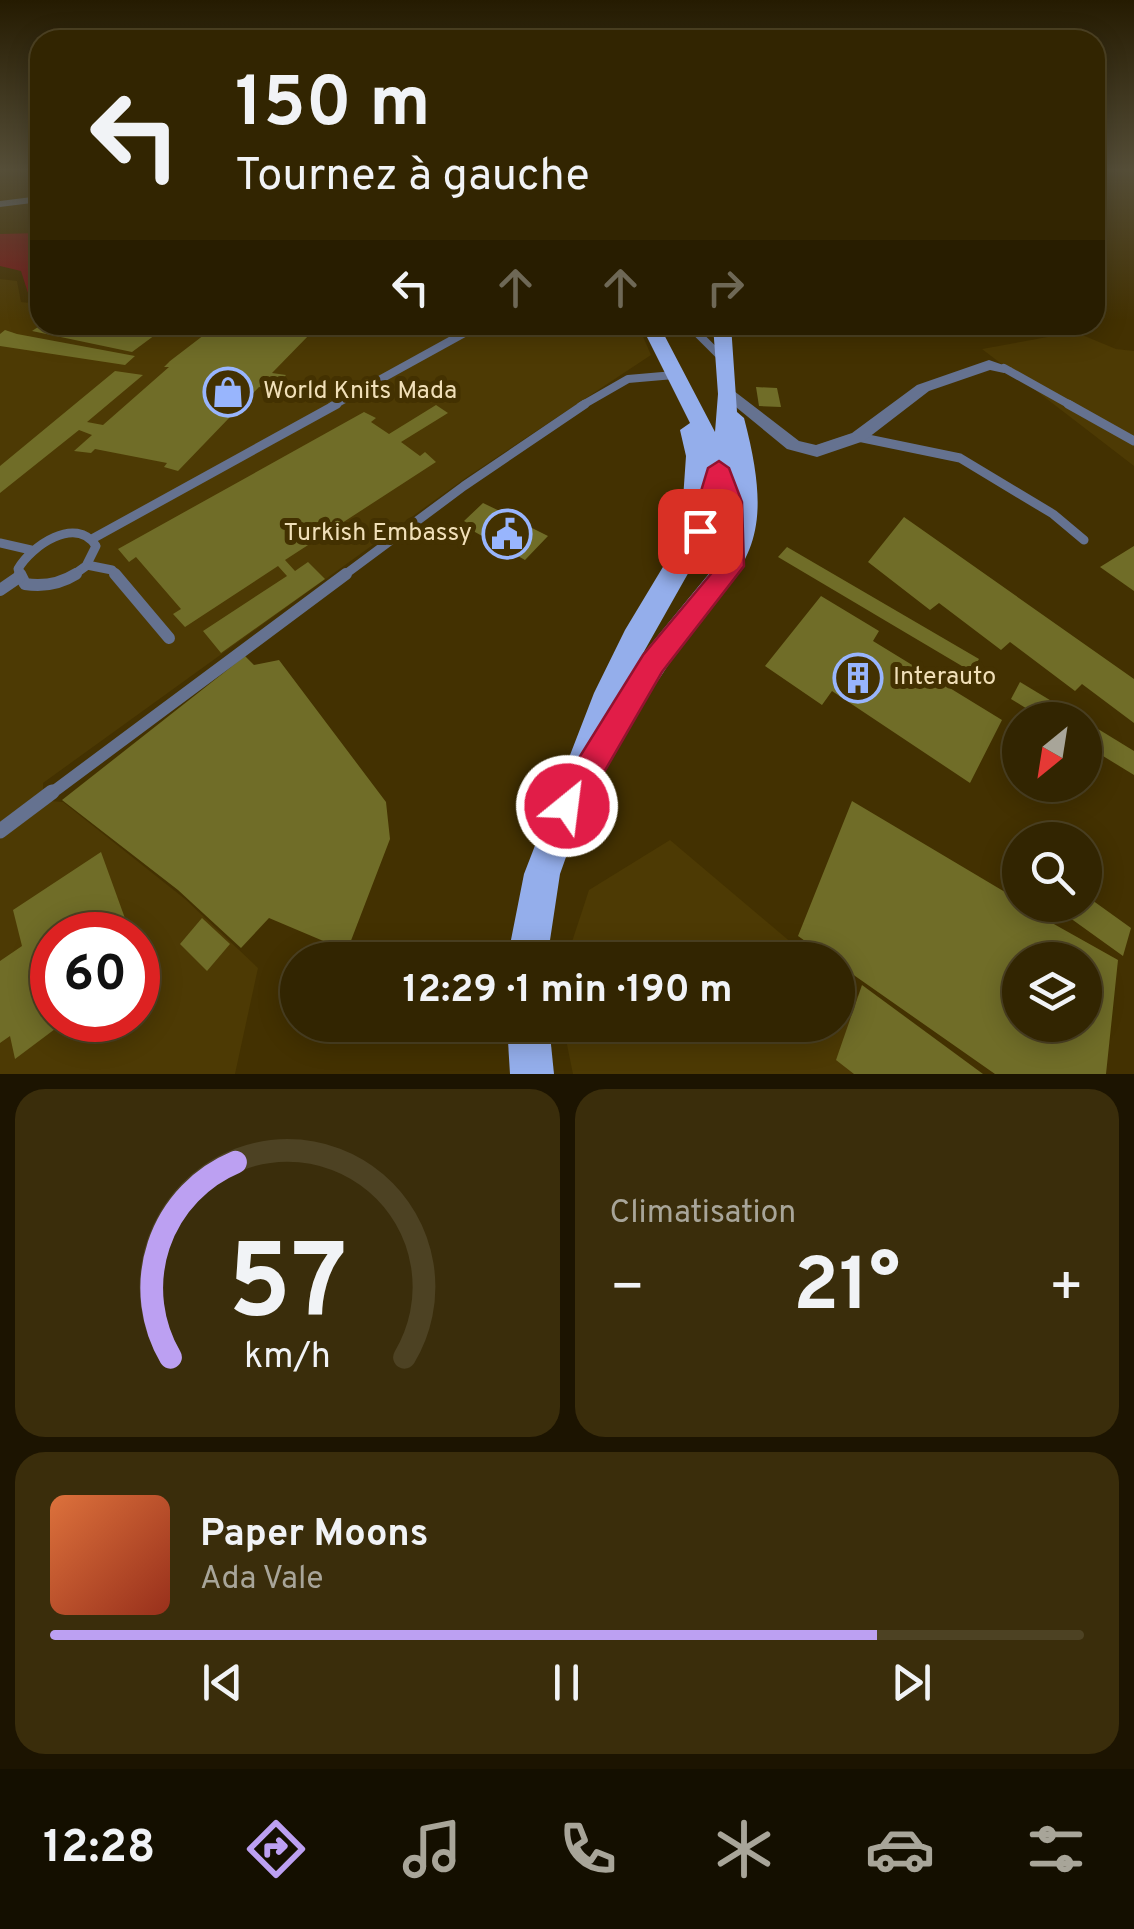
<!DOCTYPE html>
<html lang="fr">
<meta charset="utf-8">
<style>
:root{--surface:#322501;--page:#3a2d0b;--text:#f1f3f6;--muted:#a8a599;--line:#4d4223;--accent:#bca0f2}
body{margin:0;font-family:Overpass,sans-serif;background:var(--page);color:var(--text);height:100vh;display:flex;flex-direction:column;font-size:38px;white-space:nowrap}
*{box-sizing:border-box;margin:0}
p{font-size:32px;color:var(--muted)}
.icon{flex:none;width:55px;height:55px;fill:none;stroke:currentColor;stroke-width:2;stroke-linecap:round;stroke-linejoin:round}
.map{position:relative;height:1074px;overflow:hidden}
.sheet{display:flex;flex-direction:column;gap:15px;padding:15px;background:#1c1401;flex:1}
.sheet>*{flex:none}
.guide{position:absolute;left:30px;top:30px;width:1075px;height:305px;border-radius:30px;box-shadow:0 5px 25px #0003,0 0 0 2px var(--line);background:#322501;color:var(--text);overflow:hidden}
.needle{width:65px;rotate:210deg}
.fabs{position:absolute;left:1002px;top:702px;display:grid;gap:20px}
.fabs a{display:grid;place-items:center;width:100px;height:100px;border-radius:50%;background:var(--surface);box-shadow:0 5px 25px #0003,0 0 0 2px var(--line);font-size:50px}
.speed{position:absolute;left:30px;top:912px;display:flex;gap:20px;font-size:50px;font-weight:700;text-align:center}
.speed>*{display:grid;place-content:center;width:130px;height:130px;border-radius:50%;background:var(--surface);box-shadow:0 5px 25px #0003,0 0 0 2px var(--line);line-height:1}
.speed .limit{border:15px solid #d22;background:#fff;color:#111}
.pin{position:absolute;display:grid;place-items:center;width:85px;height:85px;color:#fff;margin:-42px;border-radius:20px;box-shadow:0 5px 15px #0006}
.me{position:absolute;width:110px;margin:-55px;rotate:29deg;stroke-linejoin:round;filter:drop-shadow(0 0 8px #0008)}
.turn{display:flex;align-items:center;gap:35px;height:210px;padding:0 40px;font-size:45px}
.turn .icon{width:130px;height:130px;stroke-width:2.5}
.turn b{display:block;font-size:70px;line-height:85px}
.lanes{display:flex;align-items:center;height:95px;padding:0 40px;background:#0003;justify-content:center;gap:50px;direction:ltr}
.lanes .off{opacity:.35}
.big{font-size:75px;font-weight:700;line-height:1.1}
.sheet .widget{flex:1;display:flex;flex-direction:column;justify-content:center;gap:15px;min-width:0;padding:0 35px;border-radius:30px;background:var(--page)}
.sheet .dial{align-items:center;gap:0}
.dial svg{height:260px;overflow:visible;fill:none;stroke:var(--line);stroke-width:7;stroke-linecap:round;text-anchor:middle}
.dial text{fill:var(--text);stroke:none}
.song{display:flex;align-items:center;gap:30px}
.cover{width:120px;height:120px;border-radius:15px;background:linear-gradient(135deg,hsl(20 70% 55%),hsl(10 70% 35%))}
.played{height:10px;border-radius:5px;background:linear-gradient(90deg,var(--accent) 80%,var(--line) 80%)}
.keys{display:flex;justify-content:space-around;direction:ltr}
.heat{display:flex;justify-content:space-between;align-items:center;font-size:55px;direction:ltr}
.sheet .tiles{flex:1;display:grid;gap:15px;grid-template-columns:1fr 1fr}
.widget:last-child{grid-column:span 2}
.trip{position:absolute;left:280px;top:942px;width:575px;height:100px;border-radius:50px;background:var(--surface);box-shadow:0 5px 25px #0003,0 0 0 2px var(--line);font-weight:700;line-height:100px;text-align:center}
.menu{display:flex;height:160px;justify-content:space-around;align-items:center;background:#140f00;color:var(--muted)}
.menu .icon{width:70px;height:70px}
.menu .on{color:var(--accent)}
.menu b{font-size:45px;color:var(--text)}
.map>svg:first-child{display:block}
.built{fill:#4d3a04;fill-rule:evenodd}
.green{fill:#781b19}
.building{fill:#706d28;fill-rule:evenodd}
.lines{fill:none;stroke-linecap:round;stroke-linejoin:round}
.service-far3{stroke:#657290;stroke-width:8}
.service-far2{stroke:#657290;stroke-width:9}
.service-far1{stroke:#657290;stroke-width:12}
.service{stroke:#657290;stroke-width:15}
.minor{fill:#657290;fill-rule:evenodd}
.primary{fill:#94aeeb;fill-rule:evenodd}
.route{fill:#e11d48;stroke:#92132f;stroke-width:2.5}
.labels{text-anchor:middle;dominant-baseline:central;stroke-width:10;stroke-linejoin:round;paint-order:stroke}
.poi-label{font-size:25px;fill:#f0dfb8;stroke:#433101;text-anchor:start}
</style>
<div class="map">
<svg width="1134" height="1074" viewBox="0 0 1134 1074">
<rect width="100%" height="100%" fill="#433101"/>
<g class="built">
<path d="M 0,279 L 17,281 L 21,302 L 40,304 L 40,325 L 638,325 L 651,355 L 467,477 L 43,783 L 43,793 L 51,801 L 63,802 L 185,899 L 258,968 L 235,1074 L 0,1074 ZM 52,935 L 138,935 L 138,1020 L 52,1020 Z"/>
<path d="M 1075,332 L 1116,349 L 1134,351 L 1134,466 L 982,349 Z"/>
<path d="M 670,840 L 812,960 L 566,960 L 589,890 Z"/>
<path d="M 838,982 L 968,1074 L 573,1074 L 563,1025 L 838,1025 Z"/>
</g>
<path class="green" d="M 40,233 L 40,297 L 29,296 L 21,271 L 0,266 L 0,234 Z"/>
<g class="building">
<path d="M 41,325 L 106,325 L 155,335 L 132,352 L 32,331 Z"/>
<path d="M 217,325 L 311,333 L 272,373 L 286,375 L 273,390 L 259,387 L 178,471 L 164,467 L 167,463 L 95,449 L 91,453 L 74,451 L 92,435 L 79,430 L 0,493 L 0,466 L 115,371 L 143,375 L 87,422 L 103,425 L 169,367 L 164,367 L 170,361 Z"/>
<path d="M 5,330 L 17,334 L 135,356 L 125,365 L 0,346 L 0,334 Z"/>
<path d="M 756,387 L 777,388 L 781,407 L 759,406 Z"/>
<path d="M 436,405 L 448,413 L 401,442 L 420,456 L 425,452 L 436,462 L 285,560 L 295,571 L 308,562 L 325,579 L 221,653 L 203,631 L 287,576 L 278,566 L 185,627 L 173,614 L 181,609 L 136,557 L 129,562 L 118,549 L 364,412 L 376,418 L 371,422 L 389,434 Z"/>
<path d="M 483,503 L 510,516 L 514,512 L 526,518 L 522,523 L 548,536 L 525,560 L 466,527 L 469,524 L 464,521 Z"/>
<path d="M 904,517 L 1134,679 L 1134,723 L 1082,684 L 1075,691 L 1010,642 L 1001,650 L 939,603 L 930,610 L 868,562 Z"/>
<path d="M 1134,546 L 1134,591 L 1100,567 Z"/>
<path d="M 787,547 L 979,659 L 972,672 L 778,557 Z"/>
<path d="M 821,596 L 879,631 L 873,641 L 1002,720 L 970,783 L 832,691 L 822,705 L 765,666 Z"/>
<path d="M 245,656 L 254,665 L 279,660 L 386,802 L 390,839 L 347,951 L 269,918 L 241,948 L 178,890 L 62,800 Z"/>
<path d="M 1020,682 L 1083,720 L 1045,720 L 1011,699 Z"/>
<path d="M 1085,721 L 1134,751 L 1134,775 L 1085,745 Z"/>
<path d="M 852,801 L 1020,901 L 1020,905 L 1118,960 L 1106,1074 L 995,1074 L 798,936 ZM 1020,960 L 1085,960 L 1085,1025 L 1020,1025 Z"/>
<path d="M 1014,846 L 1020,850 L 1020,882 L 1004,870 Z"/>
<path d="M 101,852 L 131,935 L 52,935 L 52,1020 L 67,1020 L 15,1059 L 10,1036 L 0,1043 L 0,961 L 22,946 L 13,910 Z"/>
<path d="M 1085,895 L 1131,928 L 1123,956 L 1052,905 L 1085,905 Z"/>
<path d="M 202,918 L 230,944 L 207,971 L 180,944 Z"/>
<path d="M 862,985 L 983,1074 L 854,1074 L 836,1060 Z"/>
</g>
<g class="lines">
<g class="service-far3">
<path d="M 689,325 L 724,360"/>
<path d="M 1004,368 L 1072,406"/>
<path d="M 332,406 L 479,325"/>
<path d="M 581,406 L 628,379 L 674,375"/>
</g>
<g class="service-far2">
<path d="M 1068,404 L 1134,441"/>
<path d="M 858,437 L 960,458 L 1053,514 L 1084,540"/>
<path d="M 92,539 L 337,404"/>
<path d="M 0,543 L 31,550"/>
<path d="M 87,565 L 112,570 L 117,576"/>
<path d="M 21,576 L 18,569 C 31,546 76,515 96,546 L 86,566 L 72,576"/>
<path d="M 343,576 L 464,486 L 585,404"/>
</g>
<g class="service-far1">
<path d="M 20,574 L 25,584 C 44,587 60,584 76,574"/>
<path d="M 115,574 L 169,638"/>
<path d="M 0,590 L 19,577"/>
<path d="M 49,795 L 346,574"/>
</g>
<path class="service" d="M 0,831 L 52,792"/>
<g class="minor">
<path d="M 40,196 L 40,202 L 0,207 L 0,201 Z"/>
<path d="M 989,360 L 1012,368 L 1004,373 L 990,370 L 929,391 L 864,441 L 817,457 L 787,449 L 720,394 L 722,391 L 734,391 L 799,441 L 816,445 L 852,433 L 917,385 Z"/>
</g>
<g class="primary">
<path d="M 641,325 L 659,325 L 715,432 L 718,394 L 713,325 L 731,325 L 737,412 L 744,418 C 782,562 736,565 663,673 C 646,698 631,726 615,752 L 602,756 L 560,874 L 547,960 L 507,960 L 524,874 L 594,693 L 625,630 L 690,522 L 682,514 L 686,456 L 680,430 L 690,423 ZM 719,506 L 722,535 L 728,543 L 721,559 L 642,655 L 712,531 Z"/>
<path d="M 507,1025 L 549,1025 L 554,1074 L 510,1074 Z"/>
</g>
</g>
<linearGradient id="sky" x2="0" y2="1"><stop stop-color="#251b01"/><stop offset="0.53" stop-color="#554e38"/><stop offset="1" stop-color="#554e38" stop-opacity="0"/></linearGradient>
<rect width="1134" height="320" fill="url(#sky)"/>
<path class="route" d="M 719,461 L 729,468 L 742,502 L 744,566 L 662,672 L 578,817 L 567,822 L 556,817 L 552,806 L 556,795 L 643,655 L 720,563 L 720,500 L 708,537 L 692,537 L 689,531 L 708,468 Z"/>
<defs>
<g id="shop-ring" transform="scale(2.5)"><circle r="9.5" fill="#433101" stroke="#98b5fd" stroke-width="1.5"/><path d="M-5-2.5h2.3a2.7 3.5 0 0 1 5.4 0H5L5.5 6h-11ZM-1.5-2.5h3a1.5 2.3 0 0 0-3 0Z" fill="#98b5fd"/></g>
<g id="civic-ring" transform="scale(2.5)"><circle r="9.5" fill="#433101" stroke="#98b5fd" stroke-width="1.5"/><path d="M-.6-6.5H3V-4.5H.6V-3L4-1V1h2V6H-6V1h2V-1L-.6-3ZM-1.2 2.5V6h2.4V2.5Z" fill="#98b5fd"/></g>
<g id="building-ring" transform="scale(2.5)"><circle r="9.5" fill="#433101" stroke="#98b5fd" stroke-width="1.5"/><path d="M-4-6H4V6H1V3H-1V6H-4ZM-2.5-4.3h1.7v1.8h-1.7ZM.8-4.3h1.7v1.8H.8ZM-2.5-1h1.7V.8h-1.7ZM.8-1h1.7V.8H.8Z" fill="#98b5fd"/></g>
</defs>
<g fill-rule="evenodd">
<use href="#shop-ring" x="228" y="392"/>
<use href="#civic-ring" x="507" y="534"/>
<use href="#building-ring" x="858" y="678"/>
</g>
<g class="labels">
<g class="poi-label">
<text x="263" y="392">World Knits Mada</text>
<text x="472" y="534" text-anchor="end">Turkish Embassy</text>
<text x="893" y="678">Interauto</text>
</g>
</g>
</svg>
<div class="fabs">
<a><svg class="needle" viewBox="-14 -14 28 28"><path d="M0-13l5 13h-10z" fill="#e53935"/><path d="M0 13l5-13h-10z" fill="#a8a599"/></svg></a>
<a><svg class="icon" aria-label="search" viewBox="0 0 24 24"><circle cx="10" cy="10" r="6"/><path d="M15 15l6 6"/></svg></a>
<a><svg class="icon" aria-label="layers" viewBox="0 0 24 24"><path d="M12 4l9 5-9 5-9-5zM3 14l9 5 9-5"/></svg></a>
</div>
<div class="speed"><div class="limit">60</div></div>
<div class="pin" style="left:700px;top:531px;background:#d93025"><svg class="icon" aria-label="arrive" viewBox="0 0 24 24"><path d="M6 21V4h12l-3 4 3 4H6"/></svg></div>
<svg class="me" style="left:567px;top:806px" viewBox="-20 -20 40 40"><circle r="17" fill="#e11d48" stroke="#fff" stroke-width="3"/><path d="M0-11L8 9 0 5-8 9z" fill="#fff"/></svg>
<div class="trip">12:29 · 1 min · 190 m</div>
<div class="guide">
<div class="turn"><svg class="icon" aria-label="left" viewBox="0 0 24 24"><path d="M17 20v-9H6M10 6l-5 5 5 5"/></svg><div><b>150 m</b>Tournez à gauche</div></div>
<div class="lanes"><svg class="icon" aria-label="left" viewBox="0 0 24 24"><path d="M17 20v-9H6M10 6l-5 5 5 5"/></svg><svg class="icon off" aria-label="ahead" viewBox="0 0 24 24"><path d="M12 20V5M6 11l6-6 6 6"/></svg><svg class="icon off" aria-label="ahead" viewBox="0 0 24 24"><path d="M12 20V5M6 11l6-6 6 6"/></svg><svg class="icon off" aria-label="right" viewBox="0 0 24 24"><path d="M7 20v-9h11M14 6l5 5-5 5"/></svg></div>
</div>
</div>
<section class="sheet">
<div class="tiles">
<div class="widget dial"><svg viewBox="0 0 100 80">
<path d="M14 69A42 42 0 1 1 86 69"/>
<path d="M14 69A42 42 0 0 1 34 9" stroke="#bca0f2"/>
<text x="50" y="56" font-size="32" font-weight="700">57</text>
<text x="50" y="72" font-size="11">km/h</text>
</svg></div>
<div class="widget"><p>Climatisation</p>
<div class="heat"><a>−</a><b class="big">21°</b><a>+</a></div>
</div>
<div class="widget">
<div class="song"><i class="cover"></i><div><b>Paper Moons</b><p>Ada Vale</p></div></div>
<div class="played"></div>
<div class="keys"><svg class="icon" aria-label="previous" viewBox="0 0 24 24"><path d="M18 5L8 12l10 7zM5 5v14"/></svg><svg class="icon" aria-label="pause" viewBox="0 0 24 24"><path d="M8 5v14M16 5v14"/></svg><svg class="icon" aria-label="next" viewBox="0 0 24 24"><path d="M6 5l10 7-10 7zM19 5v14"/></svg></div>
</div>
</div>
</section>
<nav class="menu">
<b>12:28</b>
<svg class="icon on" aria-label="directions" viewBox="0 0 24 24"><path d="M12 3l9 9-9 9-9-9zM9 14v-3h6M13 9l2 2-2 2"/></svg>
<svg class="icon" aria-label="music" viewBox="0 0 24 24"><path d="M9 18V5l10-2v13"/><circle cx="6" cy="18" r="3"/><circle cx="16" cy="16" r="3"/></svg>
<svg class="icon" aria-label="phone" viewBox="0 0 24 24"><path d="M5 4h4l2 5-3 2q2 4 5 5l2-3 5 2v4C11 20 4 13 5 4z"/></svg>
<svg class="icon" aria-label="climate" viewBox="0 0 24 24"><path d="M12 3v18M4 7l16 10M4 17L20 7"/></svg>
<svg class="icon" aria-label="car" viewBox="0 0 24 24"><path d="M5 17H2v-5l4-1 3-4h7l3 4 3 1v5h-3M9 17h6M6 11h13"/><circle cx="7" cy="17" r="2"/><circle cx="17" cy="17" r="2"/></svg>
<svg class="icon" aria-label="filters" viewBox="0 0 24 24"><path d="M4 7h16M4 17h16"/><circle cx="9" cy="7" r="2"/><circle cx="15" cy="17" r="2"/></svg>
</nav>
